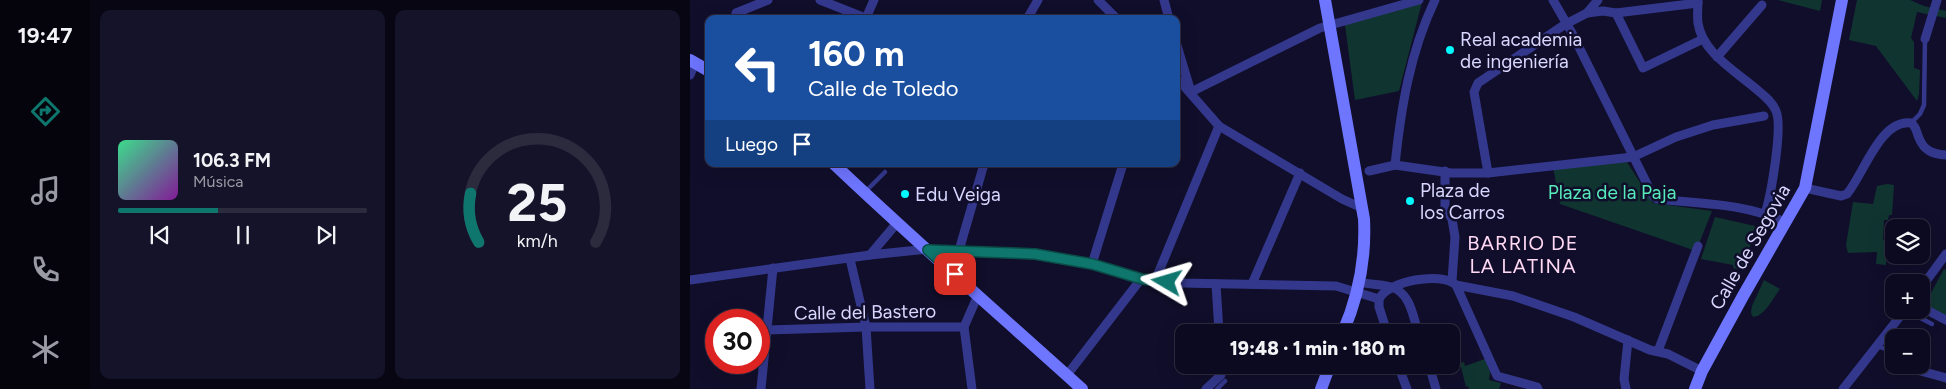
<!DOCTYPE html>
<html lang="es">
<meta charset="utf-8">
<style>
:root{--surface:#0c0a20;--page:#151329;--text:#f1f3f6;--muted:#9a9aa5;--line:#2c2b3e;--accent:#0f766e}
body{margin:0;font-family:Figtree,sans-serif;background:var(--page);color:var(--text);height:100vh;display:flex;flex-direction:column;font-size:19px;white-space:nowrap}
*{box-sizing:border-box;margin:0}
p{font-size:16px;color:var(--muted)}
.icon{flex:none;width:28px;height:28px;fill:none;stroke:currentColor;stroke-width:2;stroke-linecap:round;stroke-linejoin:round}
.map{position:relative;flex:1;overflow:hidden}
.sheet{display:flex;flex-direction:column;gap:10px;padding:10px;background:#070612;width:600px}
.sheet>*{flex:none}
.hud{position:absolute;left:15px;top:15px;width:475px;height:152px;border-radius:10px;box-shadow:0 5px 20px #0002,0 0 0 1px var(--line);background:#1a4fa0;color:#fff;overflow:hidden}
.buttons{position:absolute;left:1195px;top:219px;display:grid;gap:10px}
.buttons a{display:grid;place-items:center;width:45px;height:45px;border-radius:10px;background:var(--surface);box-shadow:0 5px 20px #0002,0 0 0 1px var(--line);font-size:25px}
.speed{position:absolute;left:15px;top:309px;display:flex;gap:10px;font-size:25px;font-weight:700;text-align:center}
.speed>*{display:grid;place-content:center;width:65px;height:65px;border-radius:50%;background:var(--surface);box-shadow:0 5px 20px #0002,0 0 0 1px var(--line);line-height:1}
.speed .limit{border:8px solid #d22;background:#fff;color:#111}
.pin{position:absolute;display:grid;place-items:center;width:42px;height:42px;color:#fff;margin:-21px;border-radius:10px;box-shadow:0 2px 8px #0006}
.me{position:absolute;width:55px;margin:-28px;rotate:277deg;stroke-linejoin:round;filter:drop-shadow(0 0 4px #0008)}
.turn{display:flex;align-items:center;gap:18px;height:105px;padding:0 20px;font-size:22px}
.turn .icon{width:65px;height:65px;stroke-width:2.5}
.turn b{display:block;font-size:35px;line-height:42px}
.then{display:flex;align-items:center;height:48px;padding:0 20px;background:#0003;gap:10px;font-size:19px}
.sheet .tile{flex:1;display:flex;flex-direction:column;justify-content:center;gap:8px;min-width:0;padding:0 18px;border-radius:10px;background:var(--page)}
.sheet .dial{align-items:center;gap:0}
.dial svg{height:130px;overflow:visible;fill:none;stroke:var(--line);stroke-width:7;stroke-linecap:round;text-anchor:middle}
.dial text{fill:var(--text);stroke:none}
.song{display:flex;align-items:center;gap:15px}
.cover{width:60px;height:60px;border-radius:8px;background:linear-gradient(135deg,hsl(150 70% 55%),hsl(290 70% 35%))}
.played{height:5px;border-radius:2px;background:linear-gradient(90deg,var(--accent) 40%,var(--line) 40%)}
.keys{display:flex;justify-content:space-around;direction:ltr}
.sheet .tiles{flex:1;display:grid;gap:10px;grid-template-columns:repeat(2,1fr)}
.trip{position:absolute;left:485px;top:324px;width:285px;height:50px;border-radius:10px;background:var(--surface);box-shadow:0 5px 20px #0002,0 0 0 1px var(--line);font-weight:800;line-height:50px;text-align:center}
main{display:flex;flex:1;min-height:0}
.tab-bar{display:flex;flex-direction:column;width:90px;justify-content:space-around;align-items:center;background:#05040d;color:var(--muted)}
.tab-bar .icon{width:35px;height:35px}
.tab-bar .active{color:var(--accent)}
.tab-bar b{font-size:22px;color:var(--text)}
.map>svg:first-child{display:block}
.green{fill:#103531}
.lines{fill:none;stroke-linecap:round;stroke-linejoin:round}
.lane{stroke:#34388d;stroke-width:4.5}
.street{stroke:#34388d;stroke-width:9}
.secondary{stroke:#6e75ff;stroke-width:12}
.route-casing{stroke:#0a4d48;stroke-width:12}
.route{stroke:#0f766e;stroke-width:9}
.poi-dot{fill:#03f9ff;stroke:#100e2a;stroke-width:2}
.labels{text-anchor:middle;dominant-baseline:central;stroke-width:5;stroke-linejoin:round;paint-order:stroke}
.poi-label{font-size:19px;fill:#d8d7ff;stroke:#100e2a;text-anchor:start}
.park-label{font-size:19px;fill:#57ebbb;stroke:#100e2a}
.street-label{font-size:19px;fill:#d8d7ff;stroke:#100e2a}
.neighbourhood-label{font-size:20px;letter-spacing:1px;fill:#ffd9f4;stroke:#100e2a}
</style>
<main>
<nav class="tab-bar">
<b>19:47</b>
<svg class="icon active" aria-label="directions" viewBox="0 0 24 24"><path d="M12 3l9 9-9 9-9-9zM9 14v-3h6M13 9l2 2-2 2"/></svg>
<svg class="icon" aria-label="music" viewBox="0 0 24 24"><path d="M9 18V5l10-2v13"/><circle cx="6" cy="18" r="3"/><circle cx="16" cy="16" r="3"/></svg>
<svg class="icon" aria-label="phone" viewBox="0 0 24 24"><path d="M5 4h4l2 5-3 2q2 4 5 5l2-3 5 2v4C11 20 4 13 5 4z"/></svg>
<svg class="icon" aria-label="climate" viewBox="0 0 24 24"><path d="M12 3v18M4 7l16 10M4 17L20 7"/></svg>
</nav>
<section class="sheet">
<div class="tiles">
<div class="tile">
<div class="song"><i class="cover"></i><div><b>106.3 FM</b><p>Música</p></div></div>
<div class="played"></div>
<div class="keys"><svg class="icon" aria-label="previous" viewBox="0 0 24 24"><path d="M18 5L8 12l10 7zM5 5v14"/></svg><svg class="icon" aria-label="pause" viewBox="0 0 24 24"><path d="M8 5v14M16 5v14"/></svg><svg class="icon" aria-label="next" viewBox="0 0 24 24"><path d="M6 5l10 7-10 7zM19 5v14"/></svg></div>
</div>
<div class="tile dial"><svg viewBox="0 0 100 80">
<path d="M14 69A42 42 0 1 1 86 69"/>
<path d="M14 69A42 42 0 0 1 9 39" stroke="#0f766e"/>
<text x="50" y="56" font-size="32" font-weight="700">25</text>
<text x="50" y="72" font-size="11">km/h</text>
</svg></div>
</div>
</section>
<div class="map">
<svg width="1256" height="389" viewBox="0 0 1256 389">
<rect width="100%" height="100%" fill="#100e2a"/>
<g class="green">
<path d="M 1088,0 L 1132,0 L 1130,11 Z"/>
<path d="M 1167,0 L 1220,0 L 1234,6 L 1256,11 L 1256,18 L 1227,12 L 1221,38 L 1224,42 L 1224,68 L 1230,70 L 1229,94 L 1227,101 L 1186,46 L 1159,40 Z"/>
<path d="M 732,2 L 709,91 L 665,100 L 655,25 Z"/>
<path d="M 937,162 L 963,203 L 1022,211 L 1006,251 L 870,204 L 863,167 Z"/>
<path d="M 1197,184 L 1204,185 L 1202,215 L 1199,215 L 1198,220 L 1194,220 L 1193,240 L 1197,241 L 1196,265 L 1186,264 L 1187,252 L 1158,253 L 1156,245 L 1163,202 L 1183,204 L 1187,186 Z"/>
<path d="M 1025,217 L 1065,226 L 1054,271 L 1043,268 L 1043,265 L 1011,259 Z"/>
<path d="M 1254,269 L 1256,270 L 1256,316 L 1235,304 Z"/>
<path d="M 1074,280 L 1090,289 C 1083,298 1075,316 1063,317 L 1061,313 L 1062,306 Z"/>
<path d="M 795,359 L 800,372 L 799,380 L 811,383 L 809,389 L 779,389 L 778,386 L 776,387 L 770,363 L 774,362 L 775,366 Z"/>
</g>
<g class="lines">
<g class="lane">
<path d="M 1221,123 L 1230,114 L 1234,105 L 1235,39"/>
<path d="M 175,192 L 195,172"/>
<path d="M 1215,310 L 1242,324"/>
<path d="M 1187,346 L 1204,352"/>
<path d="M 527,389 L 535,381"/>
</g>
<g class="street">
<path d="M 130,0 L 178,19"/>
<path d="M 408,0 L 427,19"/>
<path d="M 474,0 L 479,19"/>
<path d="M 863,0 L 882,33 L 963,196 L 967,199 C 1010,204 1057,203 1096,223"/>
<path d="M 1008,0 C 1008,7 1007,16 1008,23 C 1012,52 1045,71 1065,88 C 1073,95 1082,101 1086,111 C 1093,127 1081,195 1075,214"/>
<path d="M 46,13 L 78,0"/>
<path d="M 897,13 L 913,11 L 926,13 L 1008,3"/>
<path d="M 926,13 L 953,68 L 1013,39"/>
<path d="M 176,18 L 184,0"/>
<path d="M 337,19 L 348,0"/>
<path d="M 1235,39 L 1247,0"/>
<path d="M 486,42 L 501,92 L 630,28 L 729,0"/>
<path d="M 1027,57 L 1072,5"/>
<path d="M 0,75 L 5,63"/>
<path d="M 486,77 L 529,126 L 652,199 L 672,208"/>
<path d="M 705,165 C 711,108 720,52 745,0"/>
<path d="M 679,171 L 705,165 L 761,173 L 798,173 L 943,157 L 986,137 L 1023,125 L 1074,116"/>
<path d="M 755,171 L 755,209 L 762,219 L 765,237 L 762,281"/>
<path d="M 798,173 L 784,92 L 788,83 L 874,25 L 897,13 L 908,0"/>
<path d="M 1115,188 L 1151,196 L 1157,194 C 1174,174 1190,119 1221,123 C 1227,127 1226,132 1229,138 C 1234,151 1243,154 1256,155"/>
<path d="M 180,255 L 207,223"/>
<path d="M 160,259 L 176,327 L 180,389"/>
<path d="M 402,264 L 433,164"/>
<path d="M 255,265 L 268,252 L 270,247 L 294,164"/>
<path d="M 0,280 L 180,255 L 238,249 L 345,254 L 402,264 L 451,279 L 490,283 L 646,286 L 689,299"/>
<path d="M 465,281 L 529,126"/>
<path d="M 670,282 C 680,285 691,284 701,287 C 720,292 723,316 728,332"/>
<path d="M 526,284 L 529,332"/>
<path d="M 562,284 L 610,173"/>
<path d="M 766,285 L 823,296 L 884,317 L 960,350 L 978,354 L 1012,371"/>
<path d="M 1231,288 L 1256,254"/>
<path d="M 689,299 C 698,281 751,271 766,285 L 807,376 L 847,387 L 848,389"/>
<path d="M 689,299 L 689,307 L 697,332"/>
<path d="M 1231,307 L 1256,320"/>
<path d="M 77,330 L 176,327 L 274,327"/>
<path d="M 968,351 L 1008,246"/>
<path d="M 708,365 L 717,389"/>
<path d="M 739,365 L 746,389"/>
<path d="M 1216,367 L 1256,378"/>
<path d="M 377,375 L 451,279"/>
<path d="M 71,389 L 83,268"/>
<path d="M 282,389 L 274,327 L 288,295"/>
<path d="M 516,389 L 531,375 L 531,365"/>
<path d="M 936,389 L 934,379 L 938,340"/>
<path d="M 1153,389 L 1215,310"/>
</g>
<g class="secondary">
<path d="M 635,0 L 674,219 C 676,259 669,295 653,332"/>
<path d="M 0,60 L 19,71"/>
<path d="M 144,164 C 225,241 309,314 392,389"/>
<path d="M 631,389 L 640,365"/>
<path d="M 1005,389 L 1012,371 L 1053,296 L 1115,188 L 1152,0"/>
</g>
</g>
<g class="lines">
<g class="route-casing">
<path id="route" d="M 265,274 L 238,250 L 345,254 L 402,264 L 452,279 L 477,282"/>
</g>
<use href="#route" class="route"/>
</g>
<g class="poi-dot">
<circle cx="760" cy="50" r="5"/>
<circle cx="215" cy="194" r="5"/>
<circle cx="720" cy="201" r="5"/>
</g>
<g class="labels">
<g class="poi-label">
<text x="770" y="39">Real academia<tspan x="770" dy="22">de ingeniería</tspan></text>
<text x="730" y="190">Plaza de<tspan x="730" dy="22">los Carros</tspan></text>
<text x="225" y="194">Edu Veiga</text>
</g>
<g class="park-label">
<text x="922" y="192">Plaza de la Paja</text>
</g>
<g class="street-label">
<text transform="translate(1060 247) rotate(-60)">Calle de Segovia</text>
<text transform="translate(175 312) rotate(-1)">Calle del Bastero</text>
</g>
<g class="neighbourhood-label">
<text x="833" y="243">BARRIO DE<tspan x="833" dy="23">LA LATINA</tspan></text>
</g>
</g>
</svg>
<div class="buttons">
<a><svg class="icon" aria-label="layers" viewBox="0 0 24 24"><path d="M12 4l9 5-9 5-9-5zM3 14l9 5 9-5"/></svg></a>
<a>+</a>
<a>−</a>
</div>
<div class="speed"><div class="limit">30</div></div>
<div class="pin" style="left:265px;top:274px;background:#d93025"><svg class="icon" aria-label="arrive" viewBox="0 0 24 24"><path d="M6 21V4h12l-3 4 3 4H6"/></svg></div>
<svg class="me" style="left:477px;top:282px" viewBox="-20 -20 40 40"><path d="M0-17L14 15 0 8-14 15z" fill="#0f766e" stroke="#fff" stroke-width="4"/></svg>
<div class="trip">19:48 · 1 min · 180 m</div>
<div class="hud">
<div class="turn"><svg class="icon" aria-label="left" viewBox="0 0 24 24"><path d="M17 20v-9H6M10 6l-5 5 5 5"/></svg><div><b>160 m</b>Calle de Toledo</div></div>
<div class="then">Luego<svg class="icon" aria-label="arrive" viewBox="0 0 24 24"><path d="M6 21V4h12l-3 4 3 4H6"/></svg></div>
</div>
</div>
</main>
